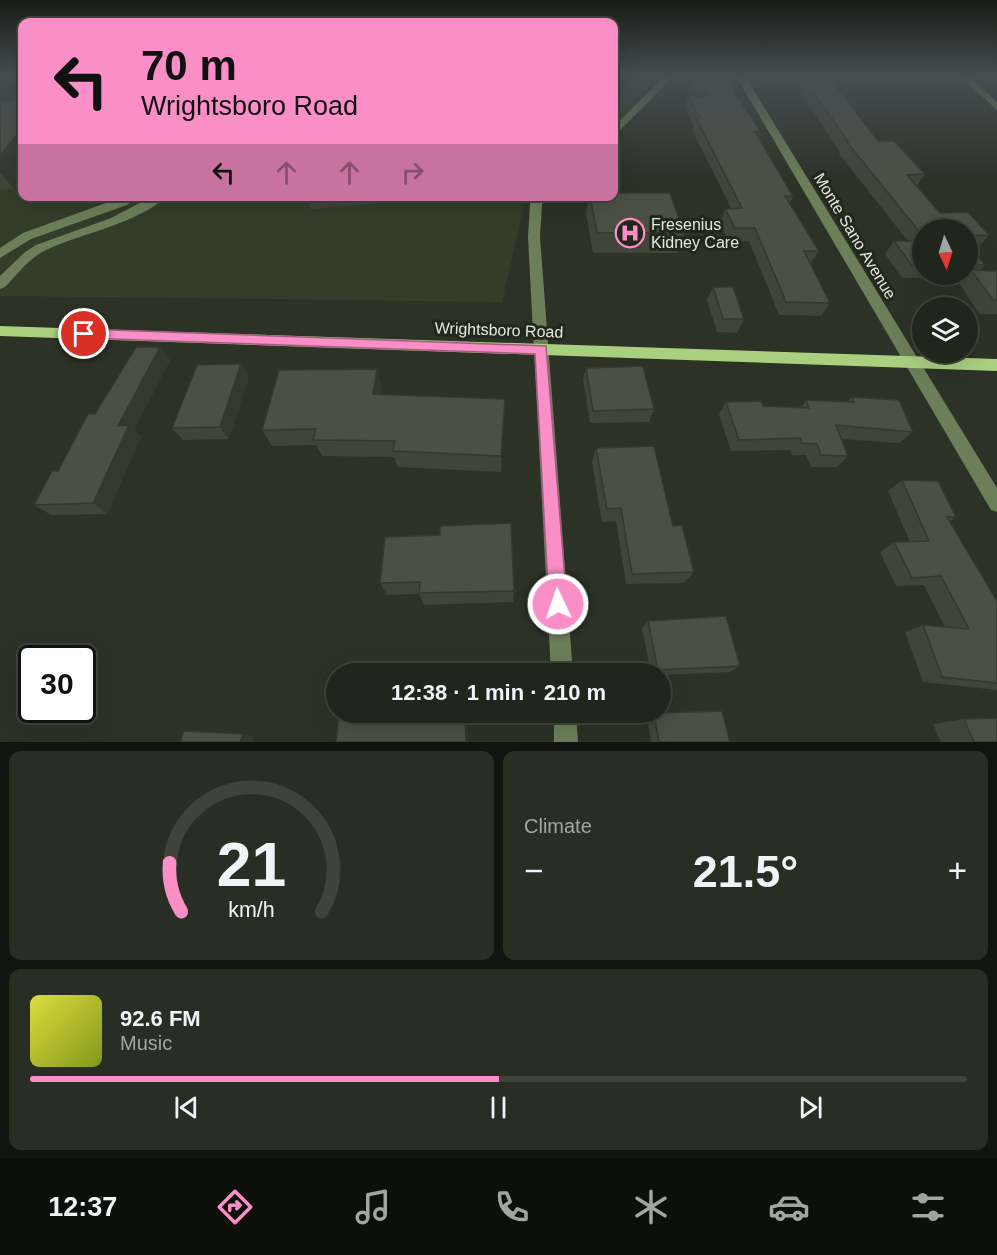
<!DOCTYPE html>
<meta charset="utf-8">
<style>
:root{--surface:#21261c;--page:#292e25;--text:#f1f3f6;--muted:#a2a5a3;--line:#3e433b;--accent:#fa8fc7}
body{margin:0;font-family:Helvetica,sans-serif;background:var(--page);color:var(--text);height:100vh;display:flex;flex-direction:column;font-size:22px;white-space:nowrap}
*{box-sizing:border-box;margin:0}
p{font-size:20px;color:var(--muted)}
.icon{flex:none;width:33px;height:33px;fill:none;stroke:currentColor;stroke-width:2;stroke-linecap:round;stroke-linejoin:round}
.map{position:relative;height:742px;overflow:hidden}
.side{display:flex;flex-direction:column;gap:9px;padding:9px;background:#12150f;flex:1}
.side>*{flex:none}
.hud{position:absolute;left:18px;top:18px;width:600px;height:183px;border-radius:12px;box-shadow:0 6px 24px #0002,0 0 0 2px var(--line);background:#fa8fc7;color:#111;overflow:hidden}
.needle{width:39px;rotate:176deg}
.tools{position:absolute;left:912px;top:219px;display:grid;gap:12px}
.tools a{display:grid;place-items:center;width:66px;height:66px;border-radius:50%;background:var(--surface);box-shadow:0 6px 24px #0002,0 0 0 2px var(--line);font-size:30px}
.speed{position:absolute;left:18px;top:645px;display:flex;gap:12px;font-size:30px;font-weight:700;text-align:center}
.speed>*{display:grid;place-content:center;width:78px;height:78px;border-radius:50%;background:var(--surface);box-shadow:0 6px 24px #0002,0 0 0 2px var(--line);line-height:1}
.speed .limit{border:3px solid #111;border-radius:9px;background:#fff;color:#111}
.pin{position:absolute;display:grid;place-items:center;width:51px;height:51px;color:#fff;margin:-26px;border:3px solid #fff;border-radius:50%;box-shadow:0 2px 6px #0007}
.me{position:absolute;width:66px;margin:-33px;rotate:357deg;stroke-linejoin:round;filter:drop-shadow(0 0 4px #0008)}
.turn{display:flex;align-items:center;gap:21px;height:126px;padding:0 24px;font-size:27px}
.turn .icon{width:78px;height:78px;stroke-width:2.5}
.turn b{display:block;font-size:42px;line-height:51px}
.lanes{display:flex;align-items:center;height:57px;padding:0 24px;background:#0003;justify-content:center;gap:30px;direction:ltr}
.lanes .off{opacity:.35}
.big{font-size:45px;font-weight:600;line-height:1.1}
.side .widget{flex:1;display:flex;flex-direction:column;justify-content:center;gap:9px;min-width:0;padding:0 21px;border-radius:12px;background:var(--page)}
.side .dial{align-items:center;gap:0}
.dial svg{height:156px;overflow:visible;fill:none;stroke:var(--line);stroke-width:7;stroke-linecap:round;text-anchor:middle}
.dial text{fill:var(--text);stroke:none}
.song{display:flex;align-items:center;gap:18px}
.cover{width:72px;height:72px;border-radius:9px;background:linear-gradient(135deg,hsl(60 70% 55%),hsl(70 70% 35%))}
.played{height:6px;border-radius:3px;background:linear-gradient(90deg,var(--accent) 50%,var(--line) 50%)}
.keys{display:flex;justify-content:space-around;direction:ltr}
.heat{display:flex;justify-content:space-between;align-items:center;font-size:33px;direction:ltr}
.side .tiles{flex:1;display:grid;gap:9px;grid-template-columns:1fr 1fr}
.widget:last-child{grid-column:span 2}
.trip{position:absolute;left:326px;top:663px;width:345px;height:60px;border-radius:30px;background:var(--surface);box-shadow:0 6px 24px #0002,0 0 0 2px var(--line);font-weight:600;line-height:60px;text-align:center}
.tabs{display:flex;height:96px;justify-content:space-around;align-items:center;background:#0d0f0b;color:var(--muted)}
.tabs .icon{width:42px;height:42px}
.tabs .on{color:var(--accent)}
.tabs b{font-size:27px;color:var(--text)}
.map>svg:first-child{display:block}
.built{fill:#343c2a}
.lines{fill:none;stroke-linecap:round;stroke-linejoin:round}
.minor{fill:#6d7f59;fill-rule:evenodd}
.major{fill:#a9cf7f;fill-rule:evenodd}
.wall{fill:#40453a;fill-rule:evenodd}
.shaded-wall{fill:#34382f}
.building{fill:#4a5043;stroke:#34382f;stroke-width:1.5}
.route{fill:#fa8fc7;stroke:#a25d81;stroke-width:1.5}
.labels{text-anchor:middle;dominant-baseline:central;stroke-width:6;stroke-linejoin:round;paint-order:stroke}
.poi-label{font-size:16px;fill:#e4e8e0;stroke:#22281c;text-anchor:start}
.street-label{font-size:16px;fill:#e4e8e0;stroke:#22281c}
</style>
<div class="map">
<svg width="997" height="742" viewBox="0 0 997 742">
<rect width="100%" height="100%" fill="#2c3226"/>
<g class="built">
<path d="M 0,76 L 22,76 L 22,196 L 530,197 L 525,201 L 502,302 L 0,296 Z"/>
<path d="M 614,76 L 660,76 L 614,119 Z"/>
</g>
<g class="lines">
<g class="minor">
<path d="M 665,76 L 674,76 L 617,133 L 614,134 L 614,126 Z"/>
<path d="M 736,76 L 745,76 L 997,488 L 997,512 L 991,510 Z"/>
<path d="M 960,76 L 969,76 L 997,102 L 997,110 Z"/>
<path d="M 125,196 L 139,196 L 127,205 L 31,239 L 0,258 L 0,248 L 23,233 Z"/>
<path d="M 153,196 L 167,196 C 137,224 82,233 46,250 C 29,258 17,275 5,287 L 0,289 L 0,276 L 24,253 L 36,245 L 111,218 Z"/>
<path d="M 537,196 L 549,196 L 542,204 L 540,237 L 573,674 L 551,674 L 528,237 L 530,203 Z"/>
<path d="M 554,712 L 576,712 L 578,742 L 554,742 Z"/>
</g>
<path class="major" d="M 0,326 L 997,359 L 997,371 L 0,336 Z"/>
</g>
<g class="wall">
<path d="M 693,76 L 728,76 L 739,99 L 761,132 L 758,137 L 793,196 L 790,203 L 819,251 L 810,264 L 830,303 L 821,316 L 779,315 L 749,241 L 729,242 L 720,222 L 725,209 L 731,208 L 693,131 L 694,126 L 685,108 L 688,96 L 698,96 L 691,84 Z"/>
<path d="M 790,76 L 828,76 L 878,141 L 925,174 L 917,186 L 940,213 L 989,235 L 978,248 L 971,248 L 985,265 L 980,270 L 997,272 L 997,314 L 979,314 L 959,283 L 964,277 L 902,278 L 885,254 L 894,241 L 908,241 L 839,154 L 840,152 L 800,92 L 801,89 ZM 922,230 L 968,230 L 968,274 L 922,274 Z"/>
<path d="M 22,99 L 22,177 L 14,189 L 0,190 L 0,101 Z"/>
<path d="M 308,196 L 415,196 L 415,200 L 311,209 Z"/>
<path d="M 589,196 L 614,196 L 684,233 L 677,253 L 593,253 L 586,213 Z"/>
<path d="M 713,287 L 744,319 L 737,333 L 717,332 L 707,300 Z"/>
<path d="M 160,347 L 170,360 L 134,430 L 141,437 L 107,514 L 51,515 L 34,505 L 58,471 Z"/>
<path d="M 586,368 L 654,409 L 649,422 L 590,423 L 583,380 Z"/>
<path d="M 249,376 L 229,439 L 183,440 L 172,428 Z"/>
<path d="M 382,387 L 381,394 L 505,399 L 501,472 L 397,467 L 394,457 L 322,456 L 316,445 L 272,446 L 262,430 Z"/>
<path d="M 852,397 L 913,432 L 899,443 L 841,439 L 848,456 L 837,467 L 811,467 L 806,455 L 792,455 L 790,450 L 731,451 L 719,414 L 726,402 L 763,406 L 800,408 L 806,400 L 848,401 Z"/>
<path d="M 596,448 L 673,526 L 694,572 L 684,583 L 626,584 L 616,521 L 602,522 L 592,462 Z"/>
<path d="M 902,480 L 956,517 L 949,522 L 997,601 L 997,690 L 923,682 L 905,632 L 923,625 L 945,627 L 924,585 L 896,586 L 880,552 L 894,542 L 910,542 L 888,491 Z"/>
<path d="M 385,537 L 514,591 L 513,602 L 424,605 L 419,594 L 387,595 L 380,583 Z"/>
<path d="M 648,621 L 740,666 L 730,672 L 660,675 L 660,674 L 651,674 L 642,628 Z"/>
<path d="M 654,713 L 730,742 L 651,742 L 647,717 Z"/>
<path d="M 964,719 L 997,742 L 941,742 L 933,724 Z"/>
</g>
<g class="shaded-wall">
<path d="M 22,128 L 22,177 L 14,189 L 0,172 L 0,156 Z"/>
<path d="M 160,347 L 170,360 L 134,430 L 141,437 L 107,514 L 93,503 L 118,426 Z"/>
<path d="M 241,364 L 249,376 L 229,439 L 220,427 Z"/>
<path d="M 377,369 L 382,387 L 378,411 L 373,394 Z"/>
<path d="M 505,399 L 504,416 L 501,472 L 501,456 Z"/>
<path d="M 465,712 L 467,712 L 468,742 L 466,742 Z"/>
<path d="M 243,734 L 254,736 L 253,742 L 240,742 Z"/>
</g>
<g class="building">
<path d="M 697,76 L 728,76 L 739,99 L 761,132 L 755,132 L 793,196 L 785,196 L 819,251 L 804,251 L 830,303 L 786,302 L 755,228 L 735,228 L 725,209 L 742,208 L 696,118 L 700,118 L 688,96 L 708,96 Z"/>
<path d="M 806,76 L 828,76 L 878,141 L 894,141 L 925,174 L 907,175 L 940,213 L 968,212 L 989,235 L 968,236 L 968,230 L 922,230 L 922,235 L 846,141 L 848,141 L 805,81 L 808,80 Z"/>
<path d="M 22,99 L 22,128 L 0,156 L 0,101 Z"/>
<path d="M 614,193 L 670,193 L 684,233 L 597,233 L 590,196 L 614,196 Z"/>
<path d="M 894,241 L 922,241 L 922,265 L 912,266 Z"/>
<path d="M 968,244 L 985,265 L 968,265 Z"/>
<path d="M 971,270 L 996,271 L 997,272 L 997,300 L 993,300 Z"/>
<path d="M 713,287 L 733,287 L 744,319 L 723,319 Z"/>
<path d="M 136,347 L 160,347 L 118,426 L 129,425 L 93,503 L 34,505 L 52,471 L 58,471 L 88,414 L 95,414 Z"/>
<path d="M 241,364 L 220,427 L 172,428 L 197,365 Z"/>
<path d="M 643,366 L 654,409 L 593,411 L 586,368 Z"/>
<path d="M 377,369 L 373,394 L 505,399 L 501,456 L 393,451 L 395,441 L 313,440 L 316,429 L 262,430 L 279,370 Z"/>
<path d="M 852,397 L 899,400 L 913,432 L 836,425 L 848,456 L 821,455 L 817,444 L 802,443 L 800,438 L 739,440 L 726,402 L 761,401 L 763,406 L 809,408 L 806,400 L 854,402 Z"/>
<path d="M 654,446 L 673,526 L 682,525 L 694,572 L 632,574 L 621,508 L 607,509 L 596,448 Z"/>
<path d="M 902,480 L 938,481 L 956,517 L 947,517 L 997,601 L 997,683 L 942,677 L 923,625 L 969,629 L 941,576 L 912,578 L 894,542 L 929,541 Z"/>
<path d="M 511,523 L 514,591 L 419,593 L 420,582 L 380,583 L 385,537 L 440,535 L 440,526 Z"/>
<path d="M 726,616 L 740,666 L 658,670 L 648,621 Z"/>
<path d="M 722,711 L 730,742 L 659,742 L 654,713 Z"/>
<path d="M 339,712 L 465,712 L 466,742 L 336,742 Z"/>
<path d="M 997,718 L 997,742 L 974,742 L 964,719 Z"/>
<path d="M 184,731 L 243,734 L 240,742 L 180,742 Z"/>
</g>
<linearGradient id="sky" x2="0" y2="1"><stop stop-color="#181c15"/><stop offset="0.42" stop-color="#454f52"/><stop offset="1" stop-color="#454f52" stop-opacity="0"/></linearGradient>
<rect width="997" height="180" fill="url(#sky)"/>
<path class="route" d="M 84,329 L 546,346 L 567,604 L 564,611 L 558,613 L 551,611 L 549,604 L 535,354 L 84,338 L 77,334 Z"/>
<defs>
<g id="hospital-ring" transform="scale(1.5)"><circle r="9.5" fill="#22281c" stroke="#fa8fc7" stroke-width="1.5"/><path d="M-5-5h3v3.5h4V-5h3V5h-3V1.5h-4V5h-3Z" fill="#fa8fc7"/></g>
</defs>
<g fill-rule="evenodd">
<use href="#hospital-ring" x="630" y="233"/>
</g>
<g class="labels">
<g class="poi-label">
<text x="651" y="224">Fresenius<tspan x="651" dy="18">Kidney Care</tspan></text>
</g>
<g class="street-label">
<text transform="translate(855 236) rotate(59)">Monte Sano Avenue</text>
<text transform="translate(499 330) rotate(2)">Wrightsboro Road</text>
</g>
</g>
</svg>
<div class="tools">
<a><svg class="needle" viewBox="-14 -14 28 28"><path d="M0-13l5 13h-10z" fill="#e53935"/><path d="M0 13l5-13h-10z" fill="#a2a5a3"/></svg></a>
<a><svg class="icon" aria-label="layers" viewBox="0 0 24 24"><path d="M12 4l9 5-9 5-9-5zM3 14l9 5 9-5"/></svg></a>
</div>
<div class="speed"><div class="limit">30</div></div>
<div class="pin" style="left:84px;top:334px;background:#d93025"><svg class="icon" aria-label="arrive" viewBox="0 0 24 24"><path d="M6 21V4h12l-3 4 3 4H6"/></svg></div>
<svg class="me" style="left:558px;top:604px" viewBox="-20 -20 40 40"><circle r="17" fill="#fa8fc7" stroke="#fff" stroke-width="3"/><path d="M0-11L8 9 0 5-8 9z" fill="#fff"/></svg>
<div class="trip">12:38 · 1 min · 210 m</div>
<div class="hud">
<div class="turn"><svg class="icon" aria-label="left" viewBox="0 0 24 24"><path d="M17 20v-9H6M10 6l-5 5 5 5"/></svg><div><b>70 m</b>Wrightsboro Road</div></div>
<div class="lanes"><svg class="icon" aria-label="left" viewBox="0 0 24 24"><path d="M17 20v-9H6M10 6l-5 5 5 5"/></svg><svg class="icon off" aria-label="ahead" viewBox="0 0 24 24"><path d="M12 20V5M6 11l6-6 6 6"/></svg><svg class="icon off" aria-label="ahead" viewBox="0 0 24 24"><path d="M12 20V5M6 11l6-6 6 6"/></svg><svg class="icon off" aria-label="right" viewBox="0 0 24 24"><path d="M7 20v-9h11M14 6l5 5-5 5"/></svg></div>
</div>
</div>
<section class="side">
<div class="tiles">
<div class="widget dial"><svg viewBox="0 0 100 80">
<path d="M14 69A42 42 0 1 1 86 69"/>
<path d="M14 69A42 42 0 0 1 8 44" stroke="#fa8fc7"/>
<text x="50" y="56" font-size="32" font-weight="700">21</text>
<text x="50" y="72" font-size="11">km/h</text>
</svg></div>
<div class="widget"><p>Climate</p>
<div class="heat"><a>−</a><b class="big">21.5°</b><a>+</a></div>
</div>
<div class="widget">
<div class="song"><i class="cover"></i><div><b>92.6 FM</b><p>Music</p></div></div>
<div class="played"></div>
<div class="keys"><svg class="icon" aria-label="previous" viewBox="0 0 24 24"><path d="M18 5L8 12l10 7zM5 5v14"/></svg><svg class="icon" aria-label="pause" viewBox="0 0 24 24"><path d="M8 5v14M16 5v14"/></svg><svg class="icon" aria-label="next" viewBox="0 0 24 24"><path d="M6 5l10 7-10 7zM19 5v14"/></svg></div>
</div>
</div>
</section>
<nav class="tabs">
<b>12:37</b>
<svg class="icon on" aria-label="directions" viewBox="0 0 24 24"><path d="M12 3l9 9-9 9-9-9zM9 14v-3h6M13 9l2 2-2 2"/></svg>
<svg class="icon" aria-label="music" viewBox="0 0 24 24"><path d="M9 18V5l10-2v13"/><circle cx="6" cy="18" r="3"/><circle cx="16" cy="16" r="3"/></svg>
<svg class="icon" aria-label="phone" viewBox="0 0 24 24"><path d="M5 4h4l2 5-3 2q2 4 5 5l2-3 5 2v4C11 20 4 13 5 4z"/></svg>
<svg class="icon" aria-label="climate" viewBox="0 0 24 24"><path d="M12 3v18M4 7l16 10M4 17L20 7"/></svg>
<svg class="icon" aria-label="car" viewBox="0 0 24 24"><path d="M5 17H2v-5l4-1 3-4h7l3 4 3 1v5h-3M9 17h6M6 11h13"/><circle cx="7" cy="17" r="2"/><circle cx="17" cy="17" r="2"/></svg>
<svg class="icon" aria-label="filters" viewBox="0 0 24 24"><path d="M4 7h16M4 17h16"/><circle cx="9" cy="7" r="2"/><circle cx="15" cy="17" r="2"/></svg>
</nav>
